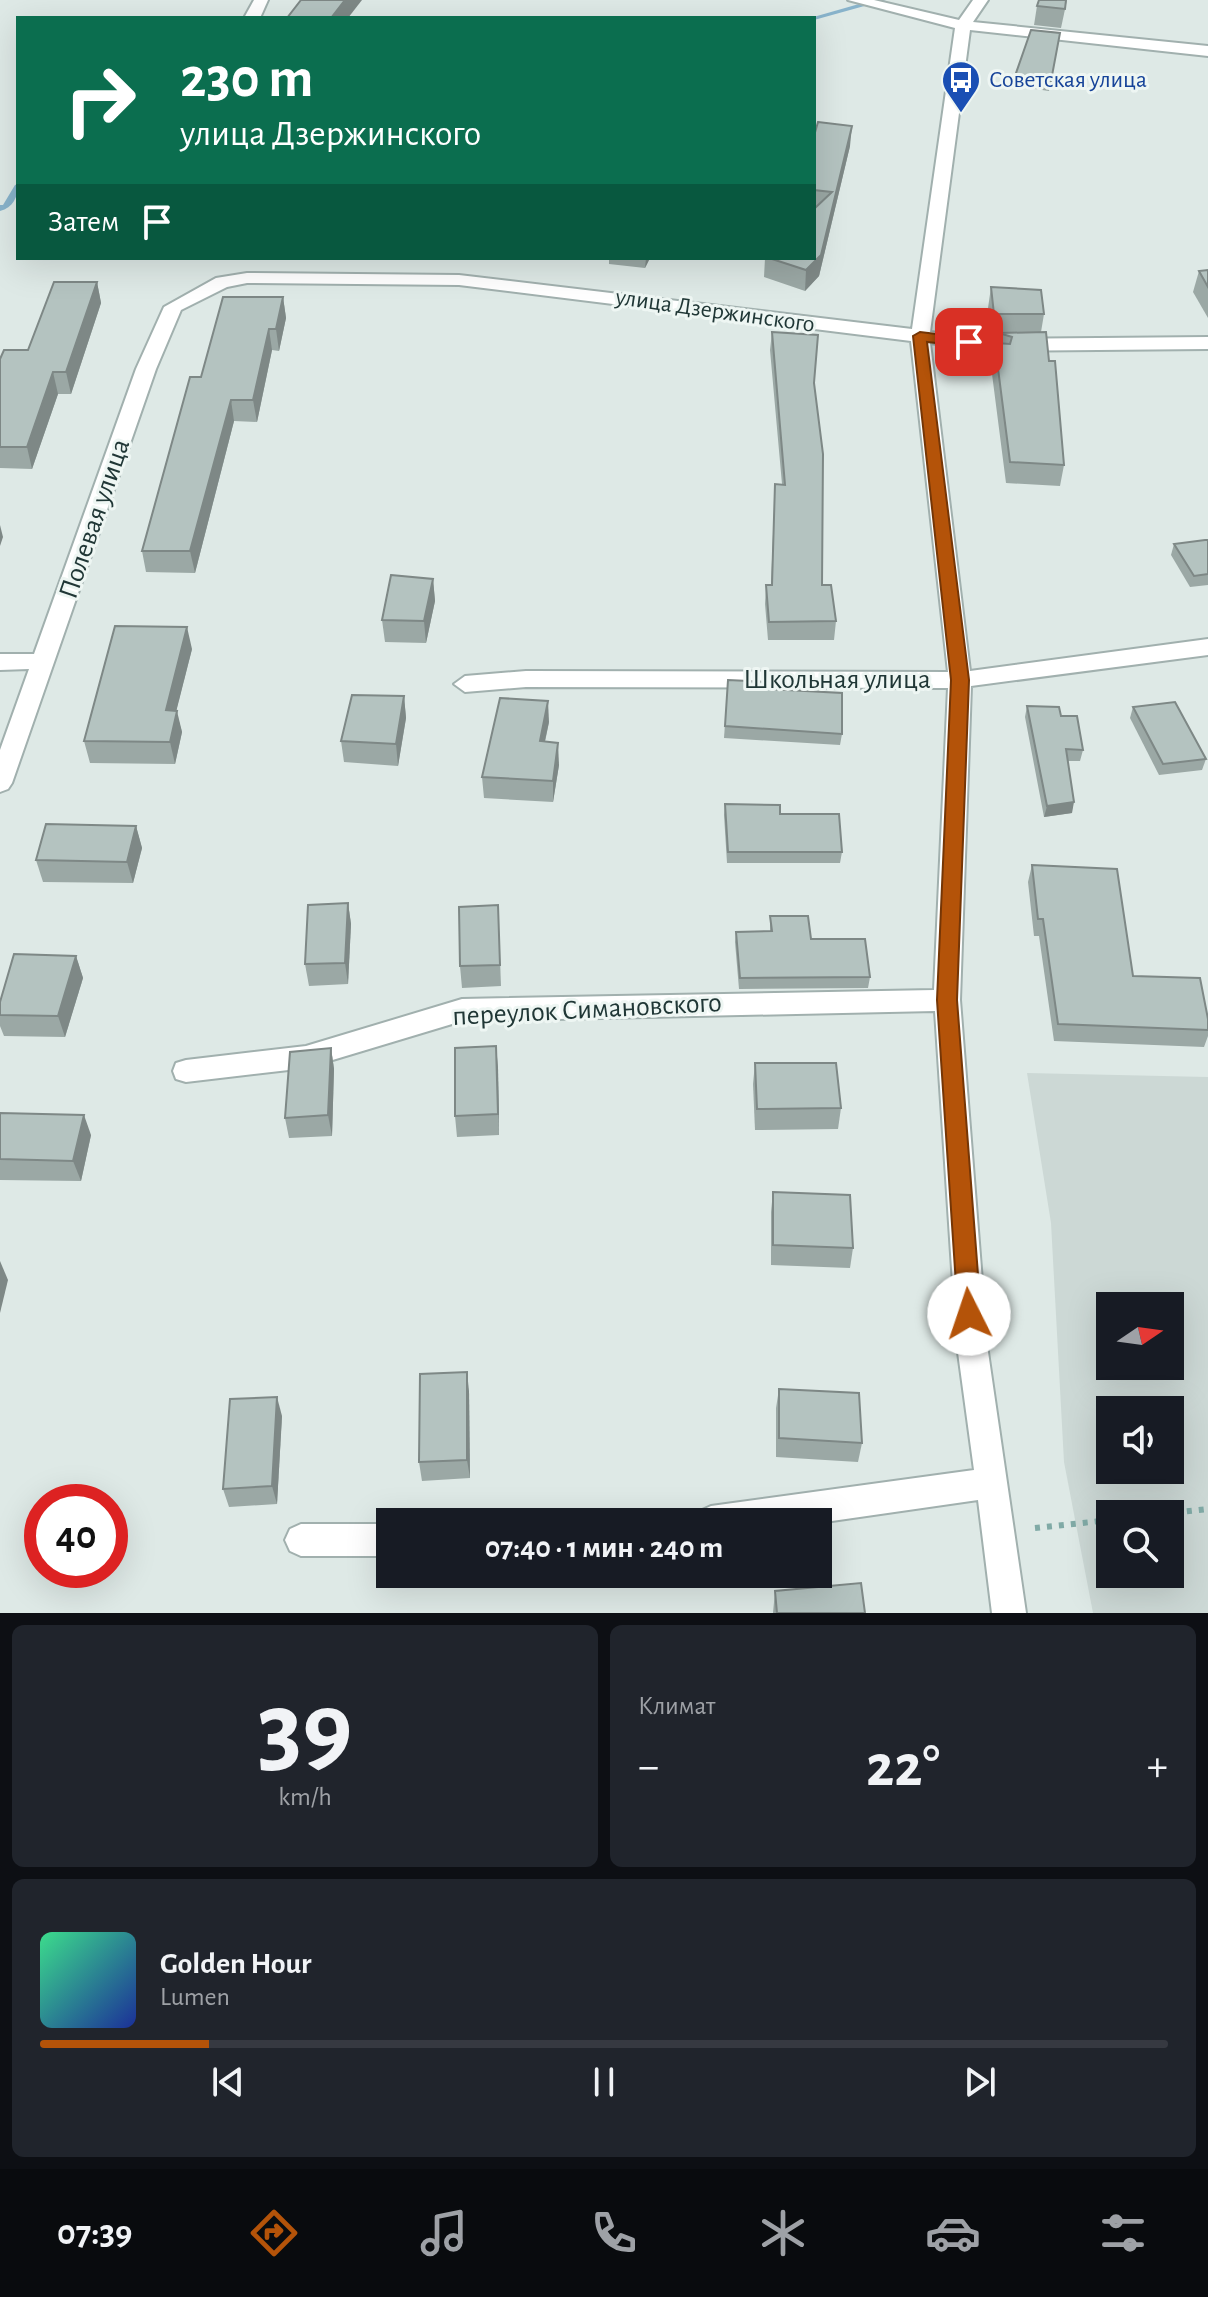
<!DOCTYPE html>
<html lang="ru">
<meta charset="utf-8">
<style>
:root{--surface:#171b24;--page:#20242c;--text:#f1f3f6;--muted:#9ea1a6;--line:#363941;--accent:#b45309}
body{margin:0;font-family:"Alegreya Sans",sans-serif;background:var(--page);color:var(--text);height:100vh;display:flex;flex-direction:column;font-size:30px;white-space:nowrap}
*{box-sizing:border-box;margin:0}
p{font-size:26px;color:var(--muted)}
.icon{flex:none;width:44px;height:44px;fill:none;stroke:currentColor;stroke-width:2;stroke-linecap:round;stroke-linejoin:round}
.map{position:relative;height:1613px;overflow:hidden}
.panel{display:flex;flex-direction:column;gap:12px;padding:12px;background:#0d0f14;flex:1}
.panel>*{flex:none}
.banner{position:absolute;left:16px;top:16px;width:800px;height:244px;border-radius:0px;box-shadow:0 8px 32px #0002;background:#0b6e4f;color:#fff;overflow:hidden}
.needle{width:52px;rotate:77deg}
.tools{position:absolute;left:1096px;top:1292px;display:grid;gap:16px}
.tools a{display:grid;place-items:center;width:88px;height:88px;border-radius:0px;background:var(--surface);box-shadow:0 8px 32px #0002;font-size:40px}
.speed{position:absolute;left:24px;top:1484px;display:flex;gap:16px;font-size:40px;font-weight:700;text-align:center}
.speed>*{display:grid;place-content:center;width:104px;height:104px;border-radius:50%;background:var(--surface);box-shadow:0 8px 32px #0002;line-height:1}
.speed .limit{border:12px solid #d22;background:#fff;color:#111}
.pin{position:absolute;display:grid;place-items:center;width:68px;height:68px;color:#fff;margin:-34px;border-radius:16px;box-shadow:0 4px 12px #0006}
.me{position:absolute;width:88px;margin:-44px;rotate:356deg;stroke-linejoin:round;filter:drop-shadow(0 0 6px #0008)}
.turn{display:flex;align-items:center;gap:28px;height:168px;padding:0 32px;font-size:36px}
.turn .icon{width:104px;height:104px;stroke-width:2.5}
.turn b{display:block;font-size:56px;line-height:68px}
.then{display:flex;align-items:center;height:76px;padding:0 32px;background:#0003;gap:16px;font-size:30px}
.big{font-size:60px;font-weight:700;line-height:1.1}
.panel .widget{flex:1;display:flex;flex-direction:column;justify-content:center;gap:12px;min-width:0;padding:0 28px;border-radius:12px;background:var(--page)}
.panel .dial{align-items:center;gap:0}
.dial b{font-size:104px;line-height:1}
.song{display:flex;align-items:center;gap:24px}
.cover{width:96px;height:96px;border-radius:12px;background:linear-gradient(135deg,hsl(150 70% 55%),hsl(230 70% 35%))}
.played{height:8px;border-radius:4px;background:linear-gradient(90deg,var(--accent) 15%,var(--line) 15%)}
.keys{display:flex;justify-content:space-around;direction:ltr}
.heat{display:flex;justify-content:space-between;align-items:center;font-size:44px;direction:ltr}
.panel .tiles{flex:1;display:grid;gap:12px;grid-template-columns:1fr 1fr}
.widget:last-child{grid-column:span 2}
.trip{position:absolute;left:376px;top:1508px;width:456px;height:80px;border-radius:0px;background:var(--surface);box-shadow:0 8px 32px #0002;font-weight:700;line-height:80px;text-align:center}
.menu{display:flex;height:128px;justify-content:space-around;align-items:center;background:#090b0e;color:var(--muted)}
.menu .icon{width:56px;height:56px}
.menu .active{color:var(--accent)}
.menu b{font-size:36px;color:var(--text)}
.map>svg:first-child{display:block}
.built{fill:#ccd8d5;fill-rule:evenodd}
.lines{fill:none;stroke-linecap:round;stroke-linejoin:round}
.stream{fill:#88b3cb;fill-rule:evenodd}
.minor-casing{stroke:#a1b0ae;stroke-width:4}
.path{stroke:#80aaa6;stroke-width:6;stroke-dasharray:5 7;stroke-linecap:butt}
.minor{fill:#fff;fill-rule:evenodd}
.wall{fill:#9ba8a5}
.shaded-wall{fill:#7e8886}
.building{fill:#b4c3c0;stroke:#7e8886;stroke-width:2}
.route{fill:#b45309;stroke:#753606;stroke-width:2}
.labels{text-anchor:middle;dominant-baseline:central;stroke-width:6;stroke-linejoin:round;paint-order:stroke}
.far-transit-label{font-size:24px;fill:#164399;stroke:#eef6f3;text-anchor:start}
.far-street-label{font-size:24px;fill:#203736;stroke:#eef6f3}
.street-label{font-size:28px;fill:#203736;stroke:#eef6f3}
</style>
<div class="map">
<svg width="1208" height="1613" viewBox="0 0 1208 1613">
<rect width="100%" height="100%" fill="#dee9e6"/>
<path class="built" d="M 1027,1073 L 1208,1077 L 1208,1613 L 1093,1613 L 1064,1462 L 1051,1223 ZM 1110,1306 L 1170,1306 L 1170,1366 L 1110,1366 ZM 1110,1410 L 1170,1410 L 1170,1470 L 1110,1470 ZM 1110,1514 L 1170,1514 L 1170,1574 L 1110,1574 Z"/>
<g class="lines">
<g class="stream">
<path d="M 873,0 L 886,0 L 814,20 L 814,18 L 810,18 Z"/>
<path d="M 18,184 C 18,197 13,208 0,211 L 0,205 L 3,205 L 15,185 Z"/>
</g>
<g class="minor-casing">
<g id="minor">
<path d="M 254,0 L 268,0 L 260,18 L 244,18 Z"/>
<path d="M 848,0 L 874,0 L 959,20 L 973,0 L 988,0 L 973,22 L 1208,46 L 1208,56 L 970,30 L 930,332 L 994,339 L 1208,337 L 1208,349 L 994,351 L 930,343 L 970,671 L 1208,639 L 1208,655 L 971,686 L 960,1000 L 987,1345 L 1026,1613 L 992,1613 L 978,1500 L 818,1523 L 695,1522 L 700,1511 L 711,1506 L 974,1470 L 957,1345 L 935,1011 L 462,1021 L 306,1068 L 186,1082 L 176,1079 L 173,1071 L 176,1063 L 186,1060 L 306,1046 L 462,999 L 934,990 L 948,688 L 526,687 L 465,692 L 454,684 L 465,676 L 526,671 L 948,672 L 911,341 L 459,285 L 247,283 L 227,287 L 181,310 L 156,369 L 12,783 L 8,789 L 0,792 L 0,750 L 29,669 L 0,670 L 0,654 L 34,654 L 136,369 L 164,307 L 216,278 L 247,273 L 459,275 L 912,329 L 955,28 Z"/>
<path d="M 301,1524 L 390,1524 L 390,1556 L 301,1556 L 290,1551 L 285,1540 L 290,1529 Z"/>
</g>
</g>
<g class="path">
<path d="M 1163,1514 L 1208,1509"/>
<path d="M 1035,1528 L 1110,1520"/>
</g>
<use href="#minor" class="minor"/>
</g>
<g class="wall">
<path d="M 1067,0 L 1061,28 L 1034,25 L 1037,6 Z"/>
<path d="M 1060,33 L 1049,91 L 1014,86 L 1015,76 Z"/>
<path d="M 814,136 L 850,146 L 819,276 L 805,291 L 764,277 L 765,258 L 814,258 Z"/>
<path d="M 609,258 L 650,258 L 645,268 L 609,264 Z"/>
<path d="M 1208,270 L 1208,318 L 1193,292 L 1199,271 Z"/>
<path d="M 97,282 L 101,303 L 71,394 L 58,394 L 32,469 L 0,468 L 0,359 L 28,350 Z"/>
<path d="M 991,287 L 1044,314 L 1041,332 L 1049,361 L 1064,465 L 1060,486 L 1006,483 L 992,374 L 996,343 L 998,343 L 999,336 L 990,336 L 988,308 Z"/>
<path d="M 283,297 L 286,318 L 279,351 L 272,350 L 257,422 L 234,421 L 195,573 L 146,572 L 142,551 L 201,377 Z"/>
<path d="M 772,332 L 814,383 L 822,585 L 836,621 L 834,640 L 768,640 L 765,604 L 766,585 L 771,585 L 775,484 L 782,484 L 770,350 Z"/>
<path d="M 1208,540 L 1208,585 L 1190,587 L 1171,555 L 1174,544 Z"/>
<path d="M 433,579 L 435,601 L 426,643 L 385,642 L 382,620 Z"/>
<path d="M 192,649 L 176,711 L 182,732 L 175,764 L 90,763 L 84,741 Z"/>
<path d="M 728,680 L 769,689 L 842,734 L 840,745 L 724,738 Z"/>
<path d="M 404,696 L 406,718 L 398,766 L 344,762 L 341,741 Z"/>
<path d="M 1027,706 L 1061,716 L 1083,750 L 1080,761 L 1068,761 L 1072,813 L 1044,817 L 1025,717 Z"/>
<path d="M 1133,707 L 1206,759 L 1202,770 L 1159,775 L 1130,718 Z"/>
<path d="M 549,722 L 545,742 L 559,765 L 553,802 L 484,798 L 482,777 Z"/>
<path d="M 725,804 L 780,814 L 842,852 L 840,863 L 727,863 L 724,815 Z"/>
<path d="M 136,826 L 142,848 L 133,883 L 43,882 L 36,860 Z"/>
<path d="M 1032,865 L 1133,976 L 1208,1019 L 1208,1036 L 1204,1047 L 1054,1041 L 1039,936 L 1034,936 L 1028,882 Z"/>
<path d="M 348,903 L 351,924 L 348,984 L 309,986 L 305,964 Z"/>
<path d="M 498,905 L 501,986 L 462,988 L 460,966 Z"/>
<path d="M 770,916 L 811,939 L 870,977 L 868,988 L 739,989 L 735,942 L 736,932 L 770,931 Z"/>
<path d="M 76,956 L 83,978 L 65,1037 L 4,1036 L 0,1026 L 0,1002 Z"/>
<path d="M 331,1048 L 334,1069 L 332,1136 L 289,1138 L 285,1118 Z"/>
<path d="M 755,1063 L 841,1108 L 838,1129 L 755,1130 L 753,1084 Z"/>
<path d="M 498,1067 L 499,1135 L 457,1137 L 455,1116 Z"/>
<path d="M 0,1113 L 91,1135 L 81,1181 L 0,1180 Z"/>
<path d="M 773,1192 L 853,1248 L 850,1268 L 771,1265 L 771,1212 Z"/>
<path d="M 779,1389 L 862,1443 L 858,1462 L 776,1457 L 776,1408 Z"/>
<path d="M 469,1391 L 470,1478 L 422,1481 L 419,1462 Z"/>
<path d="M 282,1416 L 277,1504 L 229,1507 L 223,1489 Z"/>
<path d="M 775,1591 L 865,1613 L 773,1613 Z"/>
</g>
<g class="shaded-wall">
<path d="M 345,0 L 362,0 L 348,18 L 331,18 Z"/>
<path d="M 852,126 L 850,146 L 819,276 L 805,291 L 806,270 Z"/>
<path d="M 646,258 L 650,258 L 645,268 Z"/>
<path d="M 97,282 L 101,303 L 71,394 L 66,372 Z"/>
<path d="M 283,297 L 286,318 L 279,351 L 276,329 Z"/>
<path d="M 269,329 L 272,350 L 257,422 L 253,400 Z"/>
<path d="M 53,372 L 58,394 L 32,469 L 27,447 Z"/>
<path d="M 231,400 L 234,421 L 195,573 L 190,551 Z"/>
<path d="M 0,525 L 3,537 L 0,546 Z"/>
<path d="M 433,579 L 435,601 L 426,643 L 424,621 Z"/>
<path d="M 187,627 L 192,649 L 171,732 L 166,710 Z"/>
<path d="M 404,696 L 406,718 L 398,766 L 396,744 Z"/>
<path d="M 548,701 L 549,722 L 540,763 L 540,741 Z"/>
<path d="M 177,711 L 182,732 L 175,764 L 170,742 Z"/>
<path d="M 558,743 L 559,765 L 553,802 L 553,781 Z"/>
<path d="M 1074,802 L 1072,813 L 1044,817 L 1047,806 Z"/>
<path d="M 136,826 L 142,848 L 133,883 L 127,862 Z"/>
<path d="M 348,903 L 351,924 L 348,984 L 345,963 Z"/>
<path d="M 76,956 L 83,978 L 65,1037 L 58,1016 Z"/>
<path d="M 496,1046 L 498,1067 L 499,1135 L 498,1114 Z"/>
<path d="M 331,1048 L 334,1069 L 332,1136 L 328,1115 Z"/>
<path d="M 84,1115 L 91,1135 L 81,1181 L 73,1161 Z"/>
<path d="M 0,1261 L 8,1280 L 0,1313 Z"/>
<path d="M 467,1372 L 469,1391 L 470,1478 L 467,1460 Z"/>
<path d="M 277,1397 L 282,1416 L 277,1504 L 272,1486 Z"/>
</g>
<g class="building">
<path d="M 301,0 L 345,0 L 331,18 L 287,18 Z"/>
<path d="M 1039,0 L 1066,0 L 1065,9 L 1037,6 Z"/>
<path d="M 1031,30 L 1060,33 L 1051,81 L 1015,76 Z"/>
<path d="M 818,122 L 852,126 L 821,255 L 806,270 L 769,258 L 814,258 L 814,209 L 832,192 L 814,190 L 814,136 Z"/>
<path d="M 1208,270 L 1208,287 L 1199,271 Z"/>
<path d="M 54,282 L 97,282 L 66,372 L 53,372 L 27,447 L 0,447 L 0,359 L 4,350 L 28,350 Z"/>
<path d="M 991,287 L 1041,290 L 1044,314 L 994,314 Z"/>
<path d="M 223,297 L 283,297 L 276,329 L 269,329 L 253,400 L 231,400 L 190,551 L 142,551 L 190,377 L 201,377 Z"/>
<path d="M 772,332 L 818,335 L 814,383 L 823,454 L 822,585 L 831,585 L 836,621 L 769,622 L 766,585 L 772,585 L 775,484 L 785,485 Z"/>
<path d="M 1046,332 L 1049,361 L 1055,361 L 1064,465 L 1010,462 L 996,353 L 996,343 L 1010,344 L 1012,337 L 999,333 Z"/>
<path d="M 1205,540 L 1208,540 L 1208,574 L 1194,576 L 1174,544 Z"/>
<path d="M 391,575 L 433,579 L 424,621 L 382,620 Z"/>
<path d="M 115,626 L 187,627 L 166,710 L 177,711 L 170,742 L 84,741 Z"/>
<path d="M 728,680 L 770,682 L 769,689 L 842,693 L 842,734 L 725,726 Z"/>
<path d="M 352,695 L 404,696 L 396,744 L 341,741 Z"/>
<path d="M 500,698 L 548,701 L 540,741 L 558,743 L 553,781 L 482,777 Z"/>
<path d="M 1175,702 L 1206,759 L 1163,764 L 1133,707 Z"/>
<path d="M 1027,706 L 1059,707 L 1061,716 L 1077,716 L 1083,750 L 1066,749 L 1074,802 L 1047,806 Z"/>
<path d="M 725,804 L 780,805 L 780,814 L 839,814 L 842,852 L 728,852 Z"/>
<path d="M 46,824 L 136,826 L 127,862 L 36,860 Z"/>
<path d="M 1032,865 L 1117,869 L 1133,976 L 1200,978 L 1208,1019 L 1208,1030 L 1058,1024 L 1043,919 L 1038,919 Z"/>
<path d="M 348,903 L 345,963 L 305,964 L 308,905 Z"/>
<path d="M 498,905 L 500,965 L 460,966 L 459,907 Z"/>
<path d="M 770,916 L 808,916 L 811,939 L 865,939 L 870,977 L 740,978 L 736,932 L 772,931 Z"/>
<path d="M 14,954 L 76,956 L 58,1016 L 0,1015 L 0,1002 Z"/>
<path d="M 496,1046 L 498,1114 L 455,1116 L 455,1048 Z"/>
<path d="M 331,1048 L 328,1115 L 285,1118 L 290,1052 Z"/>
<path d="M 755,1063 L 836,1063 L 841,1108 L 757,1109 Z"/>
<path d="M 0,1113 L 84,1115 L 73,1161 L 0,1159 Z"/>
<path d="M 773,1192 L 850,1195 L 853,1248 L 773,1245 Z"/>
<path d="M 467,1372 L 467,1460 L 419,1462 L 420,1374 Z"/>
<path d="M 779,1389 L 859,1393 L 862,1443 L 779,1438 Z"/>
<path d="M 277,1397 L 272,1486 L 223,1489 L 230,1399 Z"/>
<path d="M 861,1583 L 865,1613 L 777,1613 L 775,1591 Z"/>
</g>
<path class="route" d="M 920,332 L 969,338 L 976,342 L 969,347 L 927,342 L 969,680 L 957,1000 L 981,1314 L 977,1321 L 969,1324 L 961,1321 L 958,1314 L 937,1000 L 951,680 L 913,336 Z"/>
<defs>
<g id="bus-pin" transform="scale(2)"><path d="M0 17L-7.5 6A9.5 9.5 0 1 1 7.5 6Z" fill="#1a4fb4" stroke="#eef6f3"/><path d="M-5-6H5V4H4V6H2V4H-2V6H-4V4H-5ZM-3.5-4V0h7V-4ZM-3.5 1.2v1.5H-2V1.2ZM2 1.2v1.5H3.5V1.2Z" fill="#fff"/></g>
</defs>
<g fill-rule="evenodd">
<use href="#bus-pin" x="961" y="80"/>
</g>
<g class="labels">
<g class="far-transit-label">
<text x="989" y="80">Советская улица</text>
</g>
<g class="far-street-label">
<text transform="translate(715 311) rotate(8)">улица Дзержинского</text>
</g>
<g class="street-label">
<text transform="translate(95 519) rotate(-71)">Полевая улица</text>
<text x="837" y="680">Школьная улица</text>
<text transform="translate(587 1010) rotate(-3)">переулок Симановского</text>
</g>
</g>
</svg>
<div class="tools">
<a><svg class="needle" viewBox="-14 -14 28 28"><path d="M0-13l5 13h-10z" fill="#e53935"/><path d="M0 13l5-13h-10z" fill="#9ea1a6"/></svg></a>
<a><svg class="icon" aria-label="sound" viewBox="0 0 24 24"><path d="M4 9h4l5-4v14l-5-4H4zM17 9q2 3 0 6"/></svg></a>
<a><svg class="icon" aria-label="search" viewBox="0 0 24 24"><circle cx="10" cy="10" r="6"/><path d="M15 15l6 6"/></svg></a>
</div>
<div class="speed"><div class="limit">40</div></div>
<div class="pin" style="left:969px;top:342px;background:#d93025"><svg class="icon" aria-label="arrive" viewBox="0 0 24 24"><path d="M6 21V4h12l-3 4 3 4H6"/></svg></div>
<svg class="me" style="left:969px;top:1314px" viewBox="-20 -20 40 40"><circle r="19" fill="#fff"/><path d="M0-13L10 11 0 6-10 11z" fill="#b45309"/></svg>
<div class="trip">07:40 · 1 мин · 240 m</div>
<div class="banner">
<div class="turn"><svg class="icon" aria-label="right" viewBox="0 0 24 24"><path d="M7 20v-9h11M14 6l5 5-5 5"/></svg><div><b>230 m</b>улица Дзержинского</div></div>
<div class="then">Затем<svg class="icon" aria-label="arrive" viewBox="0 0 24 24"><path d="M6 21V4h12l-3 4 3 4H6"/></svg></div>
</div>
</div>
<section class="panel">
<div class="tiles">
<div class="widget dial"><b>39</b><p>km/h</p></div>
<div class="widget"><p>Климат</p>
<div class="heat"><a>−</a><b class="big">22°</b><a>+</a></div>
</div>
<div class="widget">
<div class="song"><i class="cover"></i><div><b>Golden Hour</b><p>Lumen</p></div></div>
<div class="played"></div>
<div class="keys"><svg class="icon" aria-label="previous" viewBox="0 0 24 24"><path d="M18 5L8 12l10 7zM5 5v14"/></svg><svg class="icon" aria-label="pause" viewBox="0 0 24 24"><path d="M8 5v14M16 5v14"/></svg><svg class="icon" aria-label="next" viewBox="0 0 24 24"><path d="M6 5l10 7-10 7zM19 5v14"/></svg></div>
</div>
</div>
</section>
<nav class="menu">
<b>07:39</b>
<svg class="icon active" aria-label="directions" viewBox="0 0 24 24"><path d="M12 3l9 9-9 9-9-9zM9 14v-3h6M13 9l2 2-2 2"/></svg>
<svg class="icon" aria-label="music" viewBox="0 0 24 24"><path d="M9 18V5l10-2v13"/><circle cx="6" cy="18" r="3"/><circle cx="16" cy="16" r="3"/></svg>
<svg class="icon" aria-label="phone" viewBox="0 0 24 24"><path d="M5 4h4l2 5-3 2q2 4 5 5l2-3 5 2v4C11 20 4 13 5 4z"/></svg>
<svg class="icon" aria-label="climate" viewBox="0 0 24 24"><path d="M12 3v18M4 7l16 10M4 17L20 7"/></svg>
<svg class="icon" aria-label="car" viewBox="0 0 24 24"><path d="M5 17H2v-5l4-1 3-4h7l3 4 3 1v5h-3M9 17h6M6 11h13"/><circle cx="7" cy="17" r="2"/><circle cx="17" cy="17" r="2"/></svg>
<svg class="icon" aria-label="filters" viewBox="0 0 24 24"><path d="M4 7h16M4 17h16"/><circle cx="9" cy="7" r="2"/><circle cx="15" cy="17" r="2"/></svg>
</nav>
